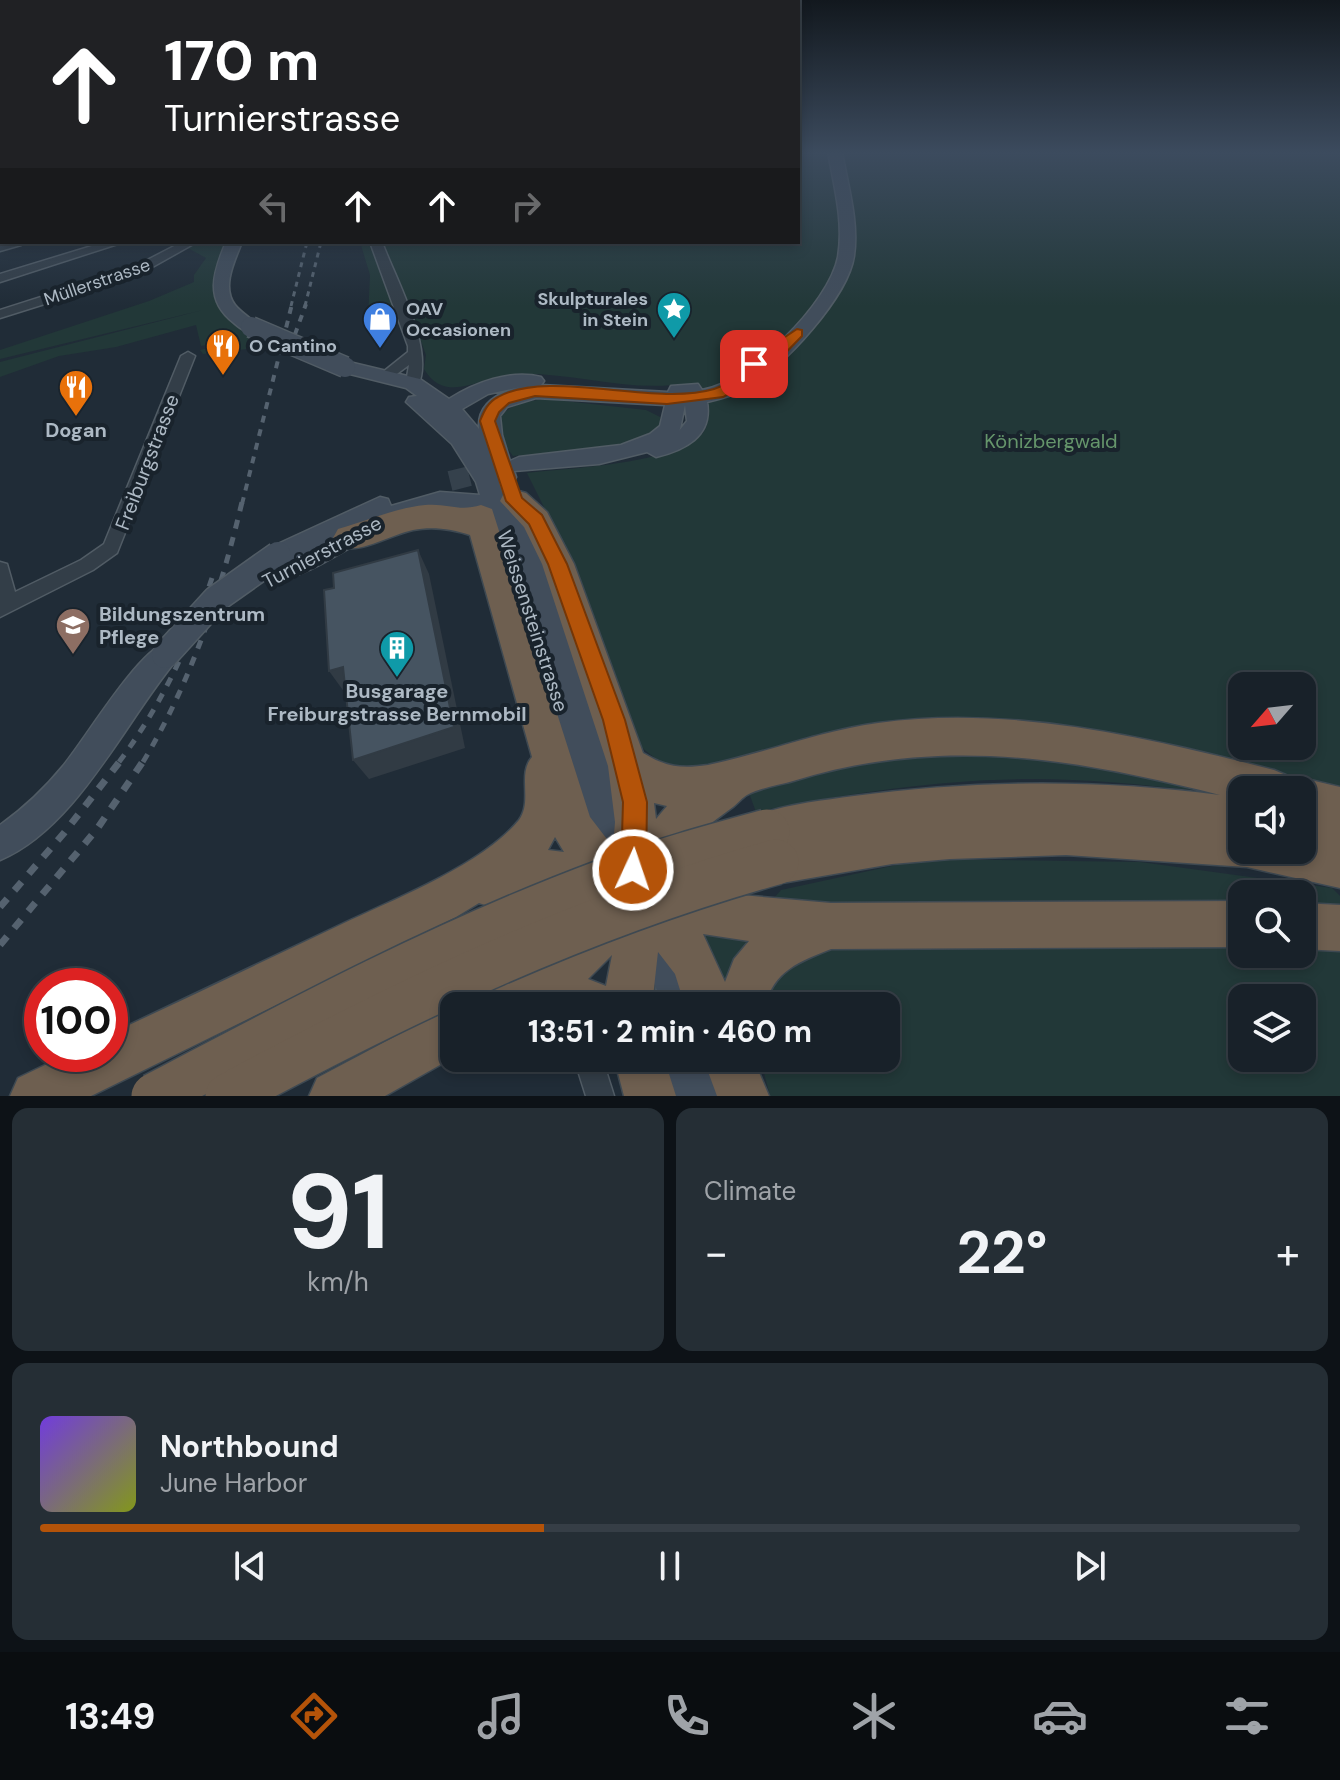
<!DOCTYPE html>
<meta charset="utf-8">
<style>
:root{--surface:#182129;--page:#252e35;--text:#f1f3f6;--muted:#9fa3a8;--line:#363e46;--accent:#b45309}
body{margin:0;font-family:"DM Sans",sans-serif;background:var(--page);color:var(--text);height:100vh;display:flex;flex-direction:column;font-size:30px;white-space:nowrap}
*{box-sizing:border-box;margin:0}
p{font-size:26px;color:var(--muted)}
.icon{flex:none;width:44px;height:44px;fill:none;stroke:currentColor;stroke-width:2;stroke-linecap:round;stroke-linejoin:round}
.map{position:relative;height:1096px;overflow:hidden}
.drawer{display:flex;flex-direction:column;gap:12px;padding:12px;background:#0d1217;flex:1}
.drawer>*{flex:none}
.top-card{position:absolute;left:0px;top:0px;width:800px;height:244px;box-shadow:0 4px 12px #0003,0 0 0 2px var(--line);background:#202124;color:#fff;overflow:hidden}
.needle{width:52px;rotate:242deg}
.tools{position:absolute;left:1228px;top:672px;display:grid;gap:16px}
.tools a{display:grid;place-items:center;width:88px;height:88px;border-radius:16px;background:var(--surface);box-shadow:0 4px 12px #0003,0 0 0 2px var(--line);font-size:40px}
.speed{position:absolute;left:24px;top:968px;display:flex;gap:16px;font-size:40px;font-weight:700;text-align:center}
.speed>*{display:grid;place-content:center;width:104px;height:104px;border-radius:50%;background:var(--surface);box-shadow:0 4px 12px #0003,0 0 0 2px var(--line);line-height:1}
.speed .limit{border:12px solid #d22;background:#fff;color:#111}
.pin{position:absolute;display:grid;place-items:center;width:68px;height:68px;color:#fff;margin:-34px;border-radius:16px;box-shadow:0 4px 12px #0006}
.me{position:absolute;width:88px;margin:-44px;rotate:3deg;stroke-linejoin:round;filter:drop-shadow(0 0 6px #0008)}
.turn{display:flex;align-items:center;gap:28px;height:168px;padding:0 32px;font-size:36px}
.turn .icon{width:104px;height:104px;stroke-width:2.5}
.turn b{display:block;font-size:56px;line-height:68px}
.lanes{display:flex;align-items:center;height:76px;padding:0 32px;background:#0003;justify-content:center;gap:40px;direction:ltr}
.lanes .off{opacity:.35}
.big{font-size:60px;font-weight:700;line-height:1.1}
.drawer .card{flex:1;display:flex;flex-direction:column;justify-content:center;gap:12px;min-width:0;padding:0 28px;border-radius:16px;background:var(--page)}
.drawer .dial{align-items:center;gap:0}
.dial b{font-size:104px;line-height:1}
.song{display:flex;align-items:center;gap:24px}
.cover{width:96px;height:96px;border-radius:12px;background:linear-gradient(135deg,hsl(260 70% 55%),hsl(70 70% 35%))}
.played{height:8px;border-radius:4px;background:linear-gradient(90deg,var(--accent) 40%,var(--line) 40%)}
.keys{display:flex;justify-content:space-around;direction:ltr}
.heat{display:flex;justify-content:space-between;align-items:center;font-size:44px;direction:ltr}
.drawer .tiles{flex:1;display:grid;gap:12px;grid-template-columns:1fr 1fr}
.card:last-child{grid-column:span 2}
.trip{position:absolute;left:440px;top:992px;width:460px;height:80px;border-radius:16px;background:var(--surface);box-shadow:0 4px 12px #0003,0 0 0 2px var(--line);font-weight:700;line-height:80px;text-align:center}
.dock{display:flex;height:128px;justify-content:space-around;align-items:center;background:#0a0d10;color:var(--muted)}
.dock .icon{width:56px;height:56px}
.dock .current{color:var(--accent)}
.dock b{font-size:36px;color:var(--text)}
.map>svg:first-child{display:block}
.green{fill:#223838;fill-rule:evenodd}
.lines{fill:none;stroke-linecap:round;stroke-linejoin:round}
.secondary-tunnel{stroke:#35414c;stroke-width:20;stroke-dasharray:20 10;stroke-linecap:butt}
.street-casing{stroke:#515c65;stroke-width:3}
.secondary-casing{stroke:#515c65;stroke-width:3}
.highway-casing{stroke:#3e4952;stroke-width:3}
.street{fill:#333e48;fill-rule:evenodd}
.secondary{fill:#414d5b;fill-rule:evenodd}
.highway{fill:#6e5f50;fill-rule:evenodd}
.rail-far3{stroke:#55626f;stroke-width:3;stroke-dasharray:5 5;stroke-linecap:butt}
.rail-far2{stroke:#55626f;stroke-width:4;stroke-dasharray:7 7;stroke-linecap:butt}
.rail-far1{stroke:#55626f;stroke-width:5;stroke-dasharray:9 9;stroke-linecap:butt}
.rail{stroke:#55626f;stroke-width:7;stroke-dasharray:11 11;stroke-linecap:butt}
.secondary-bridge-far1-casing{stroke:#515c65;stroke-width:23;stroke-linecap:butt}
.secondary-bridge-casing{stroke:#515c65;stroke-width:29;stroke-linecap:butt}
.highway-bridge-casing{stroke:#3e4952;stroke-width:48;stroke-linecap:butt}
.secondary-bridge-far1{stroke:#414d5b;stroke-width:20}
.secondary-bridge{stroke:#414d5b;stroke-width:26}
.highway-bridge{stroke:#6e5f50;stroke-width:45}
.shaded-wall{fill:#313b44}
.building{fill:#465461;stroke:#313b44;stroke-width:2}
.route{fill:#b45309;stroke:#753606;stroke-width:2}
.labels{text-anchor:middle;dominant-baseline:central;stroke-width:8;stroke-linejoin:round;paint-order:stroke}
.far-street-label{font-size:18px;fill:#adb9c4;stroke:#19232c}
.far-poi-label{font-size:18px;font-weight:bold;fill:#adb9c4;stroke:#19232c;text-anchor:start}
.poi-label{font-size:20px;font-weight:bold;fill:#adb9c4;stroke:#19232c}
.park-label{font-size:20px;fill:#65956b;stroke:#19232c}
.street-label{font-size:20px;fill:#adb9c4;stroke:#19232c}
</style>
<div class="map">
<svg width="1340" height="1096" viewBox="0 0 1340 1096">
<rect width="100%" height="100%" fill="#202c37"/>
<g class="green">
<path d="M 798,152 L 1340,152 L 1340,795 L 1263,774 L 816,736 L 746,759 L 686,770 L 665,766 L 641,747 L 622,708 L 561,541 L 527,473 C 568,468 677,464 703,433 C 710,424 708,413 706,403 L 684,387 L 673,385 C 619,390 566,371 513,374 C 482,376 446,406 424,369 L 426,355 L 409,308 L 368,318 L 370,275 L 360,242 L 798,242 ZM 1242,686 L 1302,686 L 1302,746 L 1242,746 Z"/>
<path d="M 196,242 L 233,242 L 222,300 L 270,336 L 266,347 L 203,354 L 200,350 L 212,347 L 212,344 L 201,346 L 196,325 L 116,347 L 59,356 L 0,377 L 0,362 L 203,310 L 0,359 L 0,350 L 149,301 L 194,282 L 194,275 L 206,258 L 188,248 Z"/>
<path d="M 546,399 L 646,410 L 660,417 L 661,425 C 639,452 548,452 513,456 C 483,417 505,403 546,399 Z"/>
<path d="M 985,746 L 1242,795 C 1185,790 1129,782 1072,780 C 966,775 859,791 756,812 L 749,793 L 820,769 Z"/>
<path d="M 924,859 L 1140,862 L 1332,888 L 1340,896 L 1340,913 L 1302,912 L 1302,894 L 1242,894 L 1242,911 L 767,906 L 781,890 Z"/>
<path d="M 708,928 L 765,928 L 732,1006 L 703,937 Z"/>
<path d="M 862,940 L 1242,946 L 1242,954 L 1302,954 L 1302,949 L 1340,951 L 1340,1096 L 770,1096 L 760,1058 L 886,1058 L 886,1006 L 753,1006 L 780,958 ZM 1242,998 L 1302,998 L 1302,1058 L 1242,1058 Z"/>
</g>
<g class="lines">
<path class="secondary-tunnel" d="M 450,481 L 502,468"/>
<g class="street-casing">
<g id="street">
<path d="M 23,242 L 21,245 L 0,251 L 0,243 Z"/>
<path d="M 105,242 L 124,242 L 0,282 L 0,274 Z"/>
<path d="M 182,242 L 197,242 L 140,274 L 0,318 L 0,310 L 132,268 Z"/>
<path d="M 370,242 L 382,242 C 396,280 435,349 418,386 L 408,386 L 406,383 L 409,365 L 390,379 L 380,379 L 378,376 L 408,352 L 408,346 Z"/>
<path d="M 188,352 L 195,356 L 117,553 L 93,570 L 0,617 L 0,562 L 7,564 L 15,592 L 81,560 L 104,544 L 181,356 Z"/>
<path d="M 574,1058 L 602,1058 L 614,1096 L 586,1096 Z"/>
</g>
</g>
<g class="secondary-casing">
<g id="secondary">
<path d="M 828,152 L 842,152 C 848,186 859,222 854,256 C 848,297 783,368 747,388 C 735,395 721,399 707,402 C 713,437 684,450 656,457 L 647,452 L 599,464 L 514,471 L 516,477 L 513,483 L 499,483 L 503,495 L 513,490 L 521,492 L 524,498 L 636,822 L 631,833 L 620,838 L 612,834 L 609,841 L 598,846 L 587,841 L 582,830 L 487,514 C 414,489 354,556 289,578 L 280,575 L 277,568 L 279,564 L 269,562 L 266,555 L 269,548 L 380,497 L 388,499 L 391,506 L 440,492 L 480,495 L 476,482 L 452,444 L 406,402 L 409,397 L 417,396 L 406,388 L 338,371 L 335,367 L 338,363 L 345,361 L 420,379 L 449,399 C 474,383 511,369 541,377 L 544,381 L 541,385 L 668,392 L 671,386 L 698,384 L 702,390 C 749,382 829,304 838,257 C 844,222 834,186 828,152 ZM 521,387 C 500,392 477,403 479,429 L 462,409 L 488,394 ZM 536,398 L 665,405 L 660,426 L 650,434 L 621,445 L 519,457 L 510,461 L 502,435 L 500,416 L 507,407 ZM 685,405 L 687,421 L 679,431 L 680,429 Z"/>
<path d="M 226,242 L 242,242 C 235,260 221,287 235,305 C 242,314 253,319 260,327 L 257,331 C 247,333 242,330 234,323 C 204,300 213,273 226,242 Z"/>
<path d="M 165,643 L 174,647 L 178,655 L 174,663 C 124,724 75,829 0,860 L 0,825 C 24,808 45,788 63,766 C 86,738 136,654 165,643 Z"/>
<path d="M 666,946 L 678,952 L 698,1006 L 662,1006 L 648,964 L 654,952 Z"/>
<path d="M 649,1058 L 715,1058 L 728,1096 L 660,1096 Z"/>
</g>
</g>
<g class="highway-casing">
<g id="highway">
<path d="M 515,490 L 526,493 L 547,512 L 574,564 L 643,753 C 666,767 681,769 708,765 C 765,753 820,731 878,723 C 1012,705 1145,737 1274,770 L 1288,776 L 1291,782 L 1302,778 L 1340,787 L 1340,888 L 1247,867 L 1066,855 L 950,859 L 892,864 L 776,884 L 761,877 L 754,862 L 759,850 L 752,847 L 746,832 L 752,817 C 784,804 820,801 854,796 C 975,780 1098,779 1220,795 C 1074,758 940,735 793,781 C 779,785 759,788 747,795 C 743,797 738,803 733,807 C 701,830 686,842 675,881 L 718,893 L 831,903 L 1242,901 L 1242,947 L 831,949 C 801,961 772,971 766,1006 L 685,1006 L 675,974 L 658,952 L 652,1006 L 473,1006 L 480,989 L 554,946 L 594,904 C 574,895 551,892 529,896 C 512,899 495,910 479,903 L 456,917 L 91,1096 L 10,1096 L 18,1078 L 68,1054 L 110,1054 L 110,1034 C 187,998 264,961 342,924 C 395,899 482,865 519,820 C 533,801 517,774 532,757 L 470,535 C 452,529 432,526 413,530 C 389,535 362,554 338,547 L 333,538 L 338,529 C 366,521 396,508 425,505 C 448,503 459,512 481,505 L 492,509 L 590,817 L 613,847 L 615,822 L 608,766 L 542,564 L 524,527 L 500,501 L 504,493 ZM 1242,790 L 1302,790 L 1302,850 L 1242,850 ZM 654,803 L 667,806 L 656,819 ZM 555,837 L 564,852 L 548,850 ZM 703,934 L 749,941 L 734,959 L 725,982 ZM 612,955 L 606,986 L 588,979 Z"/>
<path d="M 1302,903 L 1340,905 L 1340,951 L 1302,949 Z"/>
<path d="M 454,1005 L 454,1057 L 385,1096 L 309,1096 L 317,1078 Z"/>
<path d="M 614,1058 L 664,1058 L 676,1096 L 624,1096 Z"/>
<path d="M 703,1058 L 753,1058 L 769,1096 L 717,1096 Z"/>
</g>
</g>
<use href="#street" class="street"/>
<use href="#secondary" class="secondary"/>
<use href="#highway" class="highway"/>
<g class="rail-far3">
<path d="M 291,306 L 307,242"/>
<path d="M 305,306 L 321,242"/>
</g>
<g class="rail-far2">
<path d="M 290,348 L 306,304"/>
<path d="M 242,504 L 292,304"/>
</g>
<g class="rail-far1">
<path d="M 119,762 C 161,706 190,644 212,578"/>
<path d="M 143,762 C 192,680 220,594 242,502"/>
</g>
<g class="rail">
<path d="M 0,907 L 64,833 L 121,760"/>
<path d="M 0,945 L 97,829 L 144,760"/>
</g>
<g class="secondary-bridge-far1-casing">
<path id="secondary-bridge-far1" d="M 251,327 L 345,367"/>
</g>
<g class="secondary-bridge-casing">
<path id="secondary-bridge" d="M 165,655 L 216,599 L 278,555"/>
</g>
<g class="highway-bridge-casing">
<g id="highway-bridge">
<path d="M 154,1096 C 301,1018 448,940 604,882 C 657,862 712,847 767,832"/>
<path d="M 228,1096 C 406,1000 580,917 776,862"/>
</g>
</g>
<use href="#secondary-bridge-far1" class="secondary-bridge-far1"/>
<use href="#secondary-bridge" class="secondary-bridge"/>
<use href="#highway-bridge" class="highway-bridge"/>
</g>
<g class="shaded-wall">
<path d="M 418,550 L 429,574 L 465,748 L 369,779 L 353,760 Z"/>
<path d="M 343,667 L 345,693 L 329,671 Z"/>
</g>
<path class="building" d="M 418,550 L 454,727 L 353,760 L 343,667 L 329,671 L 324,590 L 334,588 L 333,573 Z"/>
<linearGradient id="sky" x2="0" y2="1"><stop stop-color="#12181e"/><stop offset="0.5" stop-color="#3c4b5e"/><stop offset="1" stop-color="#3c4b5e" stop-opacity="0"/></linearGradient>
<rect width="1340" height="306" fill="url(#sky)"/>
<path class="route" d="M 797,329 L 802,330 L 802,336 L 766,373 L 723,397 L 667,404 L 535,396 L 509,403 L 499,412 L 495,421 L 522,498 L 542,515 L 567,564 L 625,720 L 647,802 L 646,870 L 642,879 L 633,882 L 624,879 L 621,870 L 623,802 L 603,720 L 548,564 L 529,524 L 506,501 L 480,421 C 484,411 488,402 498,397 C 550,368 653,407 714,389 C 727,385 740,375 752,368 L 747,364 L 749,361 Z"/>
<defs>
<g id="sight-pin" transform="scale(1.8)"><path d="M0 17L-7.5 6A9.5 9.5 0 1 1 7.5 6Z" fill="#0f9aa8" stroke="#19232c"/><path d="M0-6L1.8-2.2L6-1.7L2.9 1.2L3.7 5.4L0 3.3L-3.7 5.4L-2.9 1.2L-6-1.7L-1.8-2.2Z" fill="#fff"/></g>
<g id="shop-pin" transform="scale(1.8)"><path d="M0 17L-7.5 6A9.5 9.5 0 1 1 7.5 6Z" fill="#3f7fe0" stroke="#19232c"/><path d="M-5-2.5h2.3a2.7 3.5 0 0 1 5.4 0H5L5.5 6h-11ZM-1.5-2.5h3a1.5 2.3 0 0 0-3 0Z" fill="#fff"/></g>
<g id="restaurant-pin" transform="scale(1.8)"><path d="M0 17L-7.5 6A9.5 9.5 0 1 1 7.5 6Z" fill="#e8710a" stroke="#19232c"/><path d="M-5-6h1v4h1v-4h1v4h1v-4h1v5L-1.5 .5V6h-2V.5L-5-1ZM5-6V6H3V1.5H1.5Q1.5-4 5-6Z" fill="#fff"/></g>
<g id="school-pin" transform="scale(1.8)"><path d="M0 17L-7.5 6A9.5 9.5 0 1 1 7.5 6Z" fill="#8d6e63" stroke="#19232c"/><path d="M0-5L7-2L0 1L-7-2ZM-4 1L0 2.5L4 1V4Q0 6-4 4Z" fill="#fff"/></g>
<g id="building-pin" transform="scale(1.8)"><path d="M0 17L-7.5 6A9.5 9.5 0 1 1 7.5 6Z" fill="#0f9aa8" stroke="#19232c"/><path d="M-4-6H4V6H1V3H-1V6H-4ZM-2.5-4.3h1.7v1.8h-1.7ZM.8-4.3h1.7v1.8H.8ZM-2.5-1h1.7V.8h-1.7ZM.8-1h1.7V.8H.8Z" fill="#fff"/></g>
</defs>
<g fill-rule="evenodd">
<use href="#sight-pin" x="674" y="309"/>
<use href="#shop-pin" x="380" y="319"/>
<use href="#restaurant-pin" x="223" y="346"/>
<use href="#restaurant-pin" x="76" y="387"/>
<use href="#school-pin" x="73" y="625"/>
<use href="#building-pin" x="397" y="648"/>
</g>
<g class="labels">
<g class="far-street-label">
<text transform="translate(97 282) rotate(-19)">Müllerstrasse</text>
</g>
<g class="far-poi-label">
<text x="648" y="299" text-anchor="end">Skulpturales<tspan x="648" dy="21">in Stein</tspan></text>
<text x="406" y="309">OAV<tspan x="406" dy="21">Occasionen</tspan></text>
<text x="249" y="346">O Cantino</text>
</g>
<g class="poi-label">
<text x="76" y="430">Dogan</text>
<text x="99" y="614" text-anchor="start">Bildungszentrum<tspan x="99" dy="23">Pflege</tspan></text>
<text x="397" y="691">Busgarage<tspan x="397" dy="23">Freiburgstrasse Bernmobil</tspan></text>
</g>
<g class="park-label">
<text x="1051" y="441">Könizbergwald</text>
</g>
<g class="street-label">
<text transform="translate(147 462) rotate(-69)">Freiburgstrasse</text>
<text transform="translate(322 552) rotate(-28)">Turnierstrasse</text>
<text transform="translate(533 621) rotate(72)">Weissensteinstrasse</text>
</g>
</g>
</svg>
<div class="tools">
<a><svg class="needle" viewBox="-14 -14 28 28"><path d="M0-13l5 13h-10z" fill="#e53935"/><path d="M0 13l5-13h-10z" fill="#9fa3a8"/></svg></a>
<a><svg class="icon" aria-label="sound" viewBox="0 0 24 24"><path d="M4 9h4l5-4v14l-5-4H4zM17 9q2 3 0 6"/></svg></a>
<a><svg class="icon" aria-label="search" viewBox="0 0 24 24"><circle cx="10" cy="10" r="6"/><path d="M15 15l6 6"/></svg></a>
<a><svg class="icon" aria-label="layers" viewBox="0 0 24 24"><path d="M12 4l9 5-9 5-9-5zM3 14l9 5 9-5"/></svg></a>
</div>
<div class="speed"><div class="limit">100</div></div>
<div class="pin" style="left:754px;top:364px;background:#d93025"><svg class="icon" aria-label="arrive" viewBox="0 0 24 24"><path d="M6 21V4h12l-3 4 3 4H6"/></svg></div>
<svg class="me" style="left:633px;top:870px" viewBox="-20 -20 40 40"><circle r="17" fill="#b45309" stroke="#fff" stroke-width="3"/><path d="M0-11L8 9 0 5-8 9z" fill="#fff"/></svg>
<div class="trip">13:51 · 2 min · 460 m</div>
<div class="top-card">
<div class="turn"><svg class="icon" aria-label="ahead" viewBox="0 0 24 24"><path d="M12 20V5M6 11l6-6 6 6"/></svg><div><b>170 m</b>Turnierstrasse</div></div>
<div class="lanes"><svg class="icon off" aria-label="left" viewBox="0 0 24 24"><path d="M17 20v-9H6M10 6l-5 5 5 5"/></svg><svg class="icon" aria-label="ahead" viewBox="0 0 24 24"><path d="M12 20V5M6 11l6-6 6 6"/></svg><svg class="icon" aria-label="ahead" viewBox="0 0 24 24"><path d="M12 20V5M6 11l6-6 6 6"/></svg><svg class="icon off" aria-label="right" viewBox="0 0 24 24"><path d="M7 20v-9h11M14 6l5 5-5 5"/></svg></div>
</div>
</div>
<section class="drawer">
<div class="tiles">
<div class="card dial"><b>91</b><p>km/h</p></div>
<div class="card"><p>Climate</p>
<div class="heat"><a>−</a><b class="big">22°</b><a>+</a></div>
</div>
<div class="card">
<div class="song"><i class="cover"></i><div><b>Northbound</b><p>June Harbor</p></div></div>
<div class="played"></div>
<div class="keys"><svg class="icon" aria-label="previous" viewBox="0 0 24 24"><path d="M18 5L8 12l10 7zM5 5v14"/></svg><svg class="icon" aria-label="pause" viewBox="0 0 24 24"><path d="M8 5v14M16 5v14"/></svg><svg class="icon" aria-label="next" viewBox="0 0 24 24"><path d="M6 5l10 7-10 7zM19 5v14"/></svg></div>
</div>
</div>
</section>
<nav class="dock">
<b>13:49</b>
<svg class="icon current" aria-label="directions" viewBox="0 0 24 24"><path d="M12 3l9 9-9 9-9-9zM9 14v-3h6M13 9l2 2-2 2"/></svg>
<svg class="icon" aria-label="music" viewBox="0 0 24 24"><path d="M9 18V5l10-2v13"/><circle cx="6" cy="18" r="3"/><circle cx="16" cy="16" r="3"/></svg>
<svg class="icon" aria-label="phone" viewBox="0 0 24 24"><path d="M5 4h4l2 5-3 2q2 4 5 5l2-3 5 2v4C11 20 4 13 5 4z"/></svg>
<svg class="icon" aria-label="climate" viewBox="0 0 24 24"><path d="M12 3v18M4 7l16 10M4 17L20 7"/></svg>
<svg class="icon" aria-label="car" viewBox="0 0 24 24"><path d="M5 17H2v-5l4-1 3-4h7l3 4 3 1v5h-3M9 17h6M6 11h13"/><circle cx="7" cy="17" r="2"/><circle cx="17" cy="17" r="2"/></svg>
<svg class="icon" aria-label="filters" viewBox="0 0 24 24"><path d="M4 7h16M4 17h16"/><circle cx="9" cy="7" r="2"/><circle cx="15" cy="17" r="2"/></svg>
</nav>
